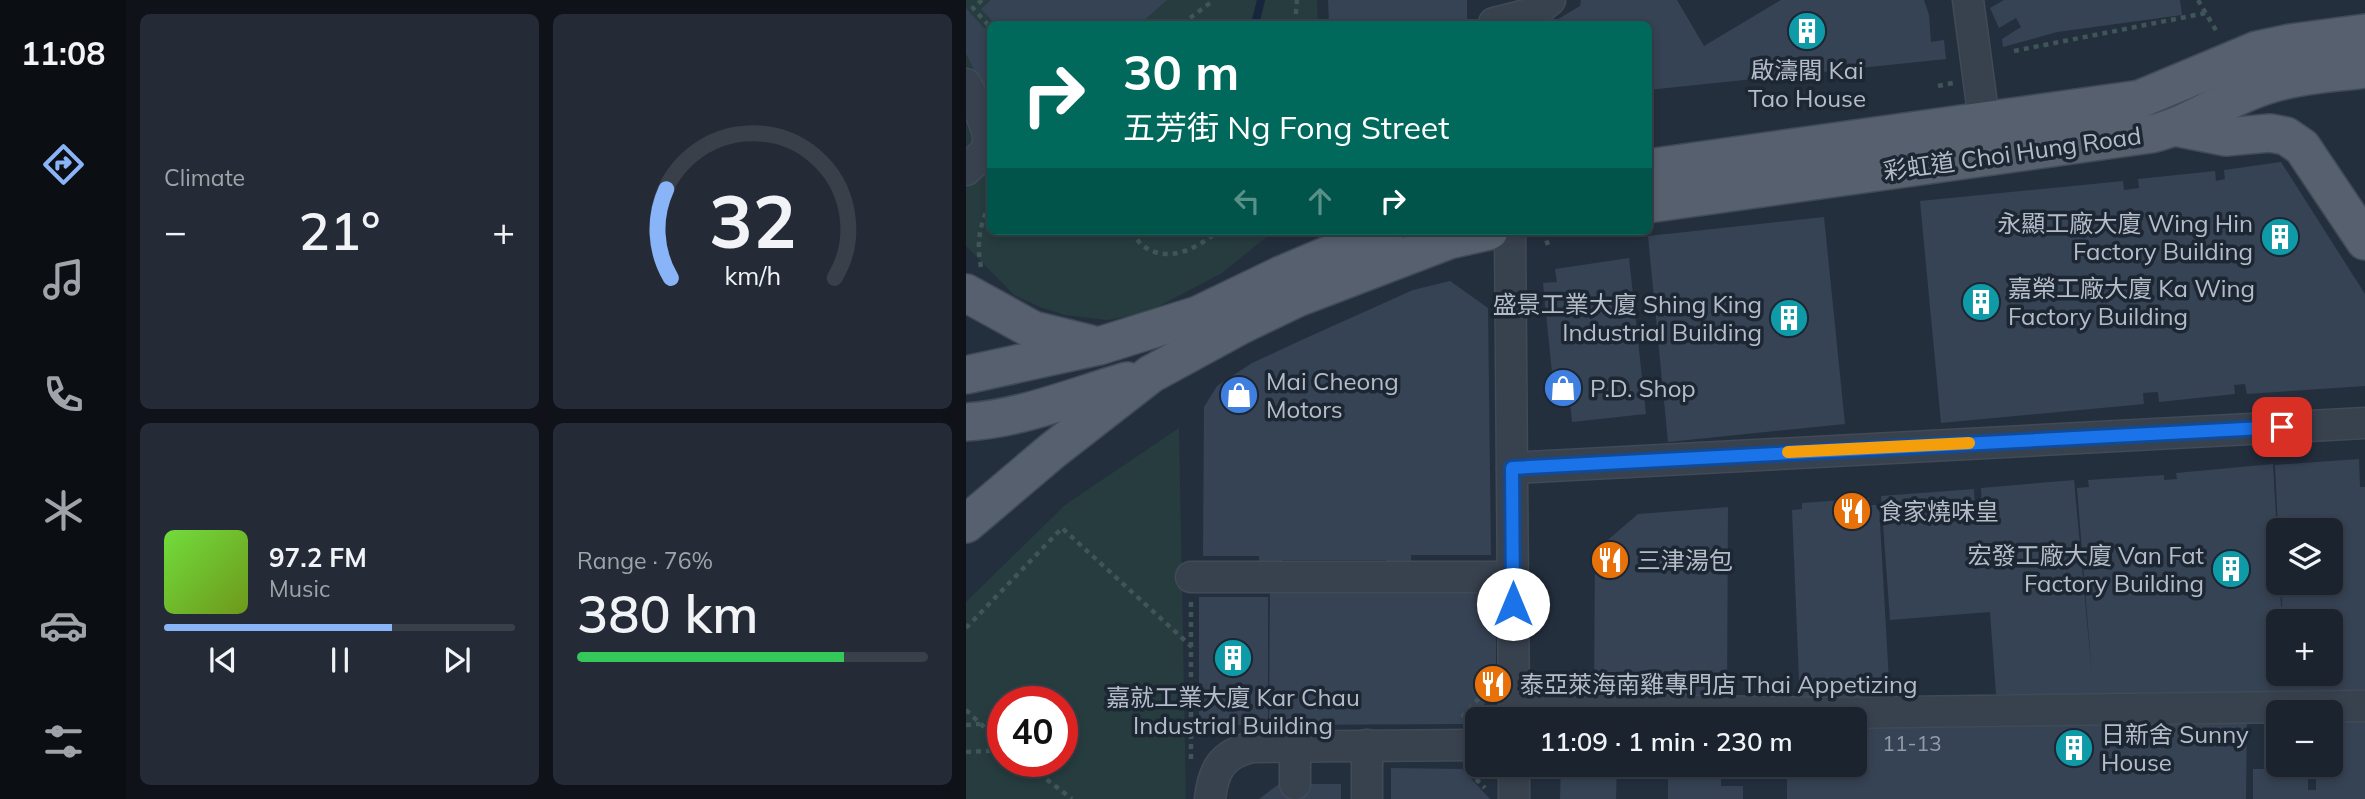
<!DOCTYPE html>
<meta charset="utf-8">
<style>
:root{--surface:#1b232e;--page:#242b36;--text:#f1f3f6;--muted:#a0a4aa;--line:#39404a;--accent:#8ab4f8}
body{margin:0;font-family:Mulish,"Noto Sans TC",sans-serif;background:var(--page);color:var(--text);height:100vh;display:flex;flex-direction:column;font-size:26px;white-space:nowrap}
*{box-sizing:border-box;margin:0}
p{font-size:23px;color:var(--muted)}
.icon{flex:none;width:38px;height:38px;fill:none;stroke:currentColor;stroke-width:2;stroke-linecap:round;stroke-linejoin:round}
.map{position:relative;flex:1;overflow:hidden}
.panel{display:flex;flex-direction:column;gap:14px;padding:14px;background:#0f1319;width:840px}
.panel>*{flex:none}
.guide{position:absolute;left:21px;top:21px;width:665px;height:214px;border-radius:10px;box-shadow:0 4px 10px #0003,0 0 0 2px var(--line);background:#00695c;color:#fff;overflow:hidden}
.controls{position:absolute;left:1300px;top:518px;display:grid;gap:14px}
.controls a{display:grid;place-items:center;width:77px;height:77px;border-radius:10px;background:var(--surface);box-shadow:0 4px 10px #0003,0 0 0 2px var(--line);font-size:35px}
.speed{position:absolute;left:21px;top:686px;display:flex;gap:14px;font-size:35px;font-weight:700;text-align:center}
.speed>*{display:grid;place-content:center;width:91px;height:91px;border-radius:50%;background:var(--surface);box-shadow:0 4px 10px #0003,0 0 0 2px var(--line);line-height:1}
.speed .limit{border:10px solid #d22;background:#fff;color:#111}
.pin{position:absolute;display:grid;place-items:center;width:60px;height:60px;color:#fff;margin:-30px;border-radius:14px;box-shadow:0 4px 10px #0006}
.me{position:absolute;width:77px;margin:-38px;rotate:0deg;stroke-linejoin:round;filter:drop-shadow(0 0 5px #0008)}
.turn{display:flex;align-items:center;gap:24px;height:147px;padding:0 21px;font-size:32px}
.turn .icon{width:91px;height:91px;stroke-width:2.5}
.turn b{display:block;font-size:49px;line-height:60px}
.lanes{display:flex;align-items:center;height:66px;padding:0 21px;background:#0003;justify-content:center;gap:35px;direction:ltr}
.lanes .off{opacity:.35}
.big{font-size:52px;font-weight:600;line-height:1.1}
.panel .widget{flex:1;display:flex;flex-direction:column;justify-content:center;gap:10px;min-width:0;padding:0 24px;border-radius:10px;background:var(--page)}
.panel .dial{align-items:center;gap:0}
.dial svg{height:182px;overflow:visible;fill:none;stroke:var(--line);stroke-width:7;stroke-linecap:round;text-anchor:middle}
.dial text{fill:var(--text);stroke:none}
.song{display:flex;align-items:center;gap:21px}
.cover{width:84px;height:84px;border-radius:10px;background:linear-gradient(135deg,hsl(100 70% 55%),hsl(80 70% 35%))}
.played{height:7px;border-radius:4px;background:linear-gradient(90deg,var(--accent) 65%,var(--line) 65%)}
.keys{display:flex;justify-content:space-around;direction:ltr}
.heat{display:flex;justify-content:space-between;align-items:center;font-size:38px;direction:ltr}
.charge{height:10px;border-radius:5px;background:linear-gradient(90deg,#34c759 76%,var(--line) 0)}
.panel .tiles{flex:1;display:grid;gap:14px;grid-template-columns:repeat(2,1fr)}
.trip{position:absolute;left:499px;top:707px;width:402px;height:70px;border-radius:10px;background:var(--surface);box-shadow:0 4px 10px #0003,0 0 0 2px var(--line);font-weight:600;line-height:70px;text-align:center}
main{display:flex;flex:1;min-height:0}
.tab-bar{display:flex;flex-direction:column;width:126px;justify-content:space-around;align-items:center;background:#0b0e12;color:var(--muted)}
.tab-bar .icon{width:49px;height:49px}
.tab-bar .on{color:var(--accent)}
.tab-bar b{font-size:32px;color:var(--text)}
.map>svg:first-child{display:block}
.green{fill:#263c3f;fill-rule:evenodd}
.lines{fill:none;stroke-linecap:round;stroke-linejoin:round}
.stream{stroke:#17263c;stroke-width:8}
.building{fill:#364354}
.minor-casing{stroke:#414a57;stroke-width:33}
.major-casing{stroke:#414a57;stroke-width:40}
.path{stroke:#3f5557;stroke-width:4.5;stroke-dasharray:5 5;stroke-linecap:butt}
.minor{stroke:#38414e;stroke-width:30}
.major{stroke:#56606e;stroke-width:37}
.route-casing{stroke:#114b97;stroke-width:18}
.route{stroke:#1a73e8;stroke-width:12}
.slow{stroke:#f59e0b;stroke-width:12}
.labels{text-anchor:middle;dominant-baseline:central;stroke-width:7;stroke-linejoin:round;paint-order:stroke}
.number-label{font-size:21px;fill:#929caa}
.poi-label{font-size:24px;fill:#b4bcc9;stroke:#1d2633;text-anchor:start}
.street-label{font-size:24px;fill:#b4bcc9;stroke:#1d2633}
</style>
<main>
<nav class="tab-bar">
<b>11:08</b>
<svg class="icon on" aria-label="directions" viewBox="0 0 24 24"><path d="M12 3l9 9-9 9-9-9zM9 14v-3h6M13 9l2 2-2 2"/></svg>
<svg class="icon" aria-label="music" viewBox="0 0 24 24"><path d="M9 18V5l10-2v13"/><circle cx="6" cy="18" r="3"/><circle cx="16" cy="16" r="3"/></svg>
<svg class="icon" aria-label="phone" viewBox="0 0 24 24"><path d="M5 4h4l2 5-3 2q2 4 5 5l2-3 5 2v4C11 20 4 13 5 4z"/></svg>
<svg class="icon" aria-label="climate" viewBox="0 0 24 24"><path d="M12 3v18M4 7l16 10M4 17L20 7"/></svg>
<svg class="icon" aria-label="car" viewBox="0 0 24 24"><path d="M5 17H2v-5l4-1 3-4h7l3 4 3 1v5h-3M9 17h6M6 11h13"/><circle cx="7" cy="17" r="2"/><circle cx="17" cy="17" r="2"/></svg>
<svg class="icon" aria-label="filters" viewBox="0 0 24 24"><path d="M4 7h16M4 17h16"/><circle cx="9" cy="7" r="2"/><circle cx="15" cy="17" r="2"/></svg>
</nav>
<section class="panel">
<div class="tiles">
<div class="widget"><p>Climate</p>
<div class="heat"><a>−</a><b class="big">21°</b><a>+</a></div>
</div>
<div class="widget dial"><svg viewBox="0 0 100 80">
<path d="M14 69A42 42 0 1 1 86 69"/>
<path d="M14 69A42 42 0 0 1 12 30" stroke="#8ab4f8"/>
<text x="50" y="56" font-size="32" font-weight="700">32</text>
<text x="50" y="72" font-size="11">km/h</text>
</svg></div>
<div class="widget">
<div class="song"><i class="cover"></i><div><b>97.2 FM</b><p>Music</p></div></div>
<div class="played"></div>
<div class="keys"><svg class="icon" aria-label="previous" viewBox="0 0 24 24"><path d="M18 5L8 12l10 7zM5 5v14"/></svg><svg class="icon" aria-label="pause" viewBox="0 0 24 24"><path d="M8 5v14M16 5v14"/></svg><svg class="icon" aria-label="next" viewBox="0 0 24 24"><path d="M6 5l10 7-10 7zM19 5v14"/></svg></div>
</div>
<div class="widget"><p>Range · 76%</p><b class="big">380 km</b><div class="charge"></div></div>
</div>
</section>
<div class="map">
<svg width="1399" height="799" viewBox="0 0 1399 799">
<rect width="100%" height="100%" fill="#242f3e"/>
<g class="green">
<path d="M 0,0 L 351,0 L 352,24 L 24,24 L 24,231 L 308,231 L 256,273 L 180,313 L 141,320 L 99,315 L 74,307 L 48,295 L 0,246 Z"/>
<path d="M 213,428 L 220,799 L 0,799 L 0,602 L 99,505 ZM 37,702 L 96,702 L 96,761 L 37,761 Z"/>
</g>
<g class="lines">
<path class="stream" d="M 289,24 L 295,0"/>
</g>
<g class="building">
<path d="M 25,0 L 201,0 L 174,24 L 29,24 L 15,9 Z"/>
<path d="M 362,0 L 501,0 L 501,24 L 363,24 Z"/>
<path d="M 615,0 L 711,0 L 738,46 L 815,0 L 958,0 L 963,15 L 965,42 L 978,40 L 980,59 L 682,90 L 682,24 L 584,24 L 614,6 Z"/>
<path d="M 1038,0 L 1214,0 L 1216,15 L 1091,32 L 1037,47 L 1036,39 L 1055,27 L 1050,18 L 1033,28 L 1024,8 Z"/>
<path d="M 0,8 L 24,35 L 24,101 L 0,54 Z"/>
<path d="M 1315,162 L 1399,294 L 1399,386 L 1281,394 L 1279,384 L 1268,385 L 1269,394 L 1193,402 L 1192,392 L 1177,393 L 1178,404 L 975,423 L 954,201 L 1157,181 L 1158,190 L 1173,188 L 1172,179 L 1249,171 L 1250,181 L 1259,179 L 1258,170 Z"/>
<path d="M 858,217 L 879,424 L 702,442 L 682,236 Z"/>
<path d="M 663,258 L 680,414 L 606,422 L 604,402 L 589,403 L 577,283 L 591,282 L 589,269 Z"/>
<path d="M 484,281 L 522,308 L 525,555 L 445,555 L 445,571 L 420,571 L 420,560 L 316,560 L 316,571 L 293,571 L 293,556 L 237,556 L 238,407 L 251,386 L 286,363 L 340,338 L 447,290 Z"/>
<path d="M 1393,459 L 1394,487 L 1399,487 L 1399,692 L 1219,693 L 1219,700 L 1135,700 L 1135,694 L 1030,694 L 1024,612 L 924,620 L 915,496 L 1008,489 L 1009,508 L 1016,507 L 1015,488 L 1108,480 L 1126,676 L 1111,488 L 1123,487 L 1122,480 L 1198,475 L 1198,480 L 1211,479 L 1210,473 L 1307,464 L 1316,621 L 1312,621 L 1312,674 L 1365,674 L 1365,621 L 1317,621 L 1315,583 L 1365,583 L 1365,530 L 1312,530 L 1309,465 Z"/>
<path d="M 903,498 L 903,505 L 913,505 L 923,682 L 905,682 L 906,704 L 834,704 L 826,510 L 836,509 L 836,503 Z"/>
<path d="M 762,507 L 761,698 L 628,698 L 629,551 L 672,514 Z"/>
<path d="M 304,583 L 530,583 L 530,692 L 499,724 L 303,725 Z"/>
<rect x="233" y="597" width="69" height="128"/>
<path d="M 889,711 L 1281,711 L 1280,799 L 821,799 L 821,765 L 889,765 Z"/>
<path d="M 1365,711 L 1399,711 L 1399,799 L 1287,799 L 1287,769 L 1342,769 L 1342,790 L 1350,790 L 1350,765 L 1365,765 Z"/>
<path d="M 595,765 L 651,765 L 650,799 L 594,799 Z"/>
<path d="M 702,765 L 755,765 L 755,786 L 777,786 L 777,799 L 702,799 Z"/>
<path d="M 425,768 L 496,769 L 524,799 L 425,799 Z"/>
<path d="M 313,784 L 375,784 L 375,799 L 293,799 Z"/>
</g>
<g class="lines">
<g class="minor-casing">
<g id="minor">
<path d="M 1002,0 L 1018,120"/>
<path d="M 528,23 L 568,13 L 584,0"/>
<path d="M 0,84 C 7,99 28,133 20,149 C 16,157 6,164 0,170"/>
<path d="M 544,231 L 548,719"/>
<path d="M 546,468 L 1399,423"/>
<path d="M 225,577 L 547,577"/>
<path d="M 548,708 L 863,713 L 1399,706"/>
<path d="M 401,745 L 401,799"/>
<path d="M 548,765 L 548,799"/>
<path d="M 329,784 L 329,745"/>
<path d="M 244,799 C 247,770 256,754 286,747 L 511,745"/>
</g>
</g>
<g class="major-casing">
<g id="major">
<path d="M 1209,127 L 1260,137 L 1304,133 L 1320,136 L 1336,147 L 1399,241"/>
<path d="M 682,168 L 1174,99 L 1291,50 L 1324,43 L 1399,33"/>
<path d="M 682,204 L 1185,134 C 1227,124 1261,97 1301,85 C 1333,75 1367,73 1399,69"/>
<path d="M 0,293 L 67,330 L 124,344"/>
<path d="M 0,375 L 133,346 L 232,315 L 315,275 L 419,231"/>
<path d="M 0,422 C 54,419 110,396 161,381"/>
<path d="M 0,524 L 86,451 L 185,374 L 275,325 L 331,298 L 483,240 L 523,231"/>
</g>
</g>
<g class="path">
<path d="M 16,0 L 7,8 L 24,27"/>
<path d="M 1232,0 L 1251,32"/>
<path d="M 216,24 L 248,0"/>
<path d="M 329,24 L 331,0"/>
<path d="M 1048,51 L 1240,13"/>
<path d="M 972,86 L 987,83"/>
<path d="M 166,231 C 169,235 172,242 176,245 C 201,265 232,248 252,231"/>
<path d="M 577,231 L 582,245"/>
<path d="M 15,267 C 10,241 14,226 24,202"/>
<path d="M 0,628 L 96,528 L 226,647"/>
<path d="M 0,710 L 37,745"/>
<path d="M 496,717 L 514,697 L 518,684"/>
<path d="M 0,725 L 14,724"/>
<path d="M 225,727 L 225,602"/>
<path d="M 0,752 L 37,750"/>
<path d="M 225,759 L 225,727 L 258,727"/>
<path d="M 57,761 L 106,799"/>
<path d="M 503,772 L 519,788"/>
</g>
<use href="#minor" class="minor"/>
<use href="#major" class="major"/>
</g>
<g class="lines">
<g class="route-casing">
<path id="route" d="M 547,604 L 546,468 L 1316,427"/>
</g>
<use href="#route" class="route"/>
<path class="slow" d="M 822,452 L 1003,443"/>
</g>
<defs>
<g id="building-disc" transform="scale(2.0125)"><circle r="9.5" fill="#0f9aa8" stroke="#1d2633"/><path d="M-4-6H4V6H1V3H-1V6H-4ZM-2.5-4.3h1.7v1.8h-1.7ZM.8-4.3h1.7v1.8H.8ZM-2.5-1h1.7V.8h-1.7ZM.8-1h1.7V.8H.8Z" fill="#fff"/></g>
<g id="shop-disc" transform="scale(2.0125)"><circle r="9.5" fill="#3f7fe0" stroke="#1d2633"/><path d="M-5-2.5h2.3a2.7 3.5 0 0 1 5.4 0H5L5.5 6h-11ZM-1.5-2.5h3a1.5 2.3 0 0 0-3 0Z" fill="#fff"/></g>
<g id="restaurant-disc" transform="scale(2.0125)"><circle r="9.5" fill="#e8710a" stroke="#1d2633"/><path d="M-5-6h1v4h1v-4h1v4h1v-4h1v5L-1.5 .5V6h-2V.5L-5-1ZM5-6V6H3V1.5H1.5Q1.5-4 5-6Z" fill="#fff"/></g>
</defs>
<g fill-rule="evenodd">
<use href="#building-disc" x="841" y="31"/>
<use href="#building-disc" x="1314" y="237"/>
<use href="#building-disc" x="1015" y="302"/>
<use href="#building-disc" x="823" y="318"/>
<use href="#shop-disc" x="597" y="388"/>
<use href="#shop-disc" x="273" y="395"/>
<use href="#restaurant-disc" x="886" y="511"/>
<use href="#restaurant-disc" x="644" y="560"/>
<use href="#building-disc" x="1265" y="569"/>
<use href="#building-disc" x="267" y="658"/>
<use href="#restaurant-disc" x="527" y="684"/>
<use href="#building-disc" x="1108" y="748"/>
</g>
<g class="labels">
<g class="number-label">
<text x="946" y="743">11-13</text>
</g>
<g class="poi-label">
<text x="841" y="70" text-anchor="middle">啟濤閣 Kai<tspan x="841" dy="28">Tao House</tspan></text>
<text x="1287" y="223" text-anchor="end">永顯工廠大廈 Wing Hin<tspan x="1287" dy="28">Factory Building</tspan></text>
<text x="1042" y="288">嘉榮工廠大廈 Ka Wing<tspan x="1042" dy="28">Factory Building</tspan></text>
<text x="796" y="304" text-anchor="end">盛景工業大廈 Shing King<tspan x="796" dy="28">Industrial Building</tspan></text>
<text x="300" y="381">Mai Cheong<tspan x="300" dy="28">Motors</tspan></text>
<text x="624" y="388">P.D. Shop</text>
<text x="913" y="511">食家燒味皇</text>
<text x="1238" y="555" text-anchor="end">宏發工廠大廈 Van Fat<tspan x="1238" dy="28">Factory Building</tspan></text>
<text x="671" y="560">三津湯包</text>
<text x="554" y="684">泰亞萊海南雞專門店 Thai Appetizing</text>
<text x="267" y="697" text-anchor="middle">嘉就工業大廈 Kar Chau<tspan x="267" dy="28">Industrial Building</tspan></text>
<text x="1135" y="734">日新舍 Sunny<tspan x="1135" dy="28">House</tspan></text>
</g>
<g class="street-label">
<text transform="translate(1046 153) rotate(-8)">彩虹道 Choi Hung Road</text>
</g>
</g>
</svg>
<div class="controls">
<a><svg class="icon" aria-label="layers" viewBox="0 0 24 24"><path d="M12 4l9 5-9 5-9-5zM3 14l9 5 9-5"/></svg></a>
<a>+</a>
<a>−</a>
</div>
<div class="speed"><div class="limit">40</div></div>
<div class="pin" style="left:1316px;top:427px;background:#d93025"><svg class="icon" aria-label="arrive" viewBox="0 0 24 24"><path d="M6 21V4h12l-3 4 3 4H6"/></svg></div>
<svg class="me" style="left:547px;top:604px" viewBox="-20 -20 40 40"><circle r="19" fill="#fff"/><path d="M0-13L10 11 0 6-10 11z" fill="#1a73e8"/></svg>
<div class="trip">11:09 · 1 min · 230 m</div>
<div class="guide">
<div class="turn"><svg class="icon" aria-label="right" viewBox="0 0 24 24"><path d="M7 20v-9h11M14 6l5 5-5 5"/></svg><div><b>30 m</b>五芳街 Ng Fong Street</div></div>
<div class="lanes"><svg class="icon off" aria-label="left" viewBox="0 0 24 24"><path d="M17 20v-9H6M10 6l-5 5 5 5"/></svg><svg class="icon off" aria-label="ahead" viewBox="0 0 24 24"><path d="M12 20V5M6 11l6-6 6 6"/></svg><svg class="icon" aria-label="right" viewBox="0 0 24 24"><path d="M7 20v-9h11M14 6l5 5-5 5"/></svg></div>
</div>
</div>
</main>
